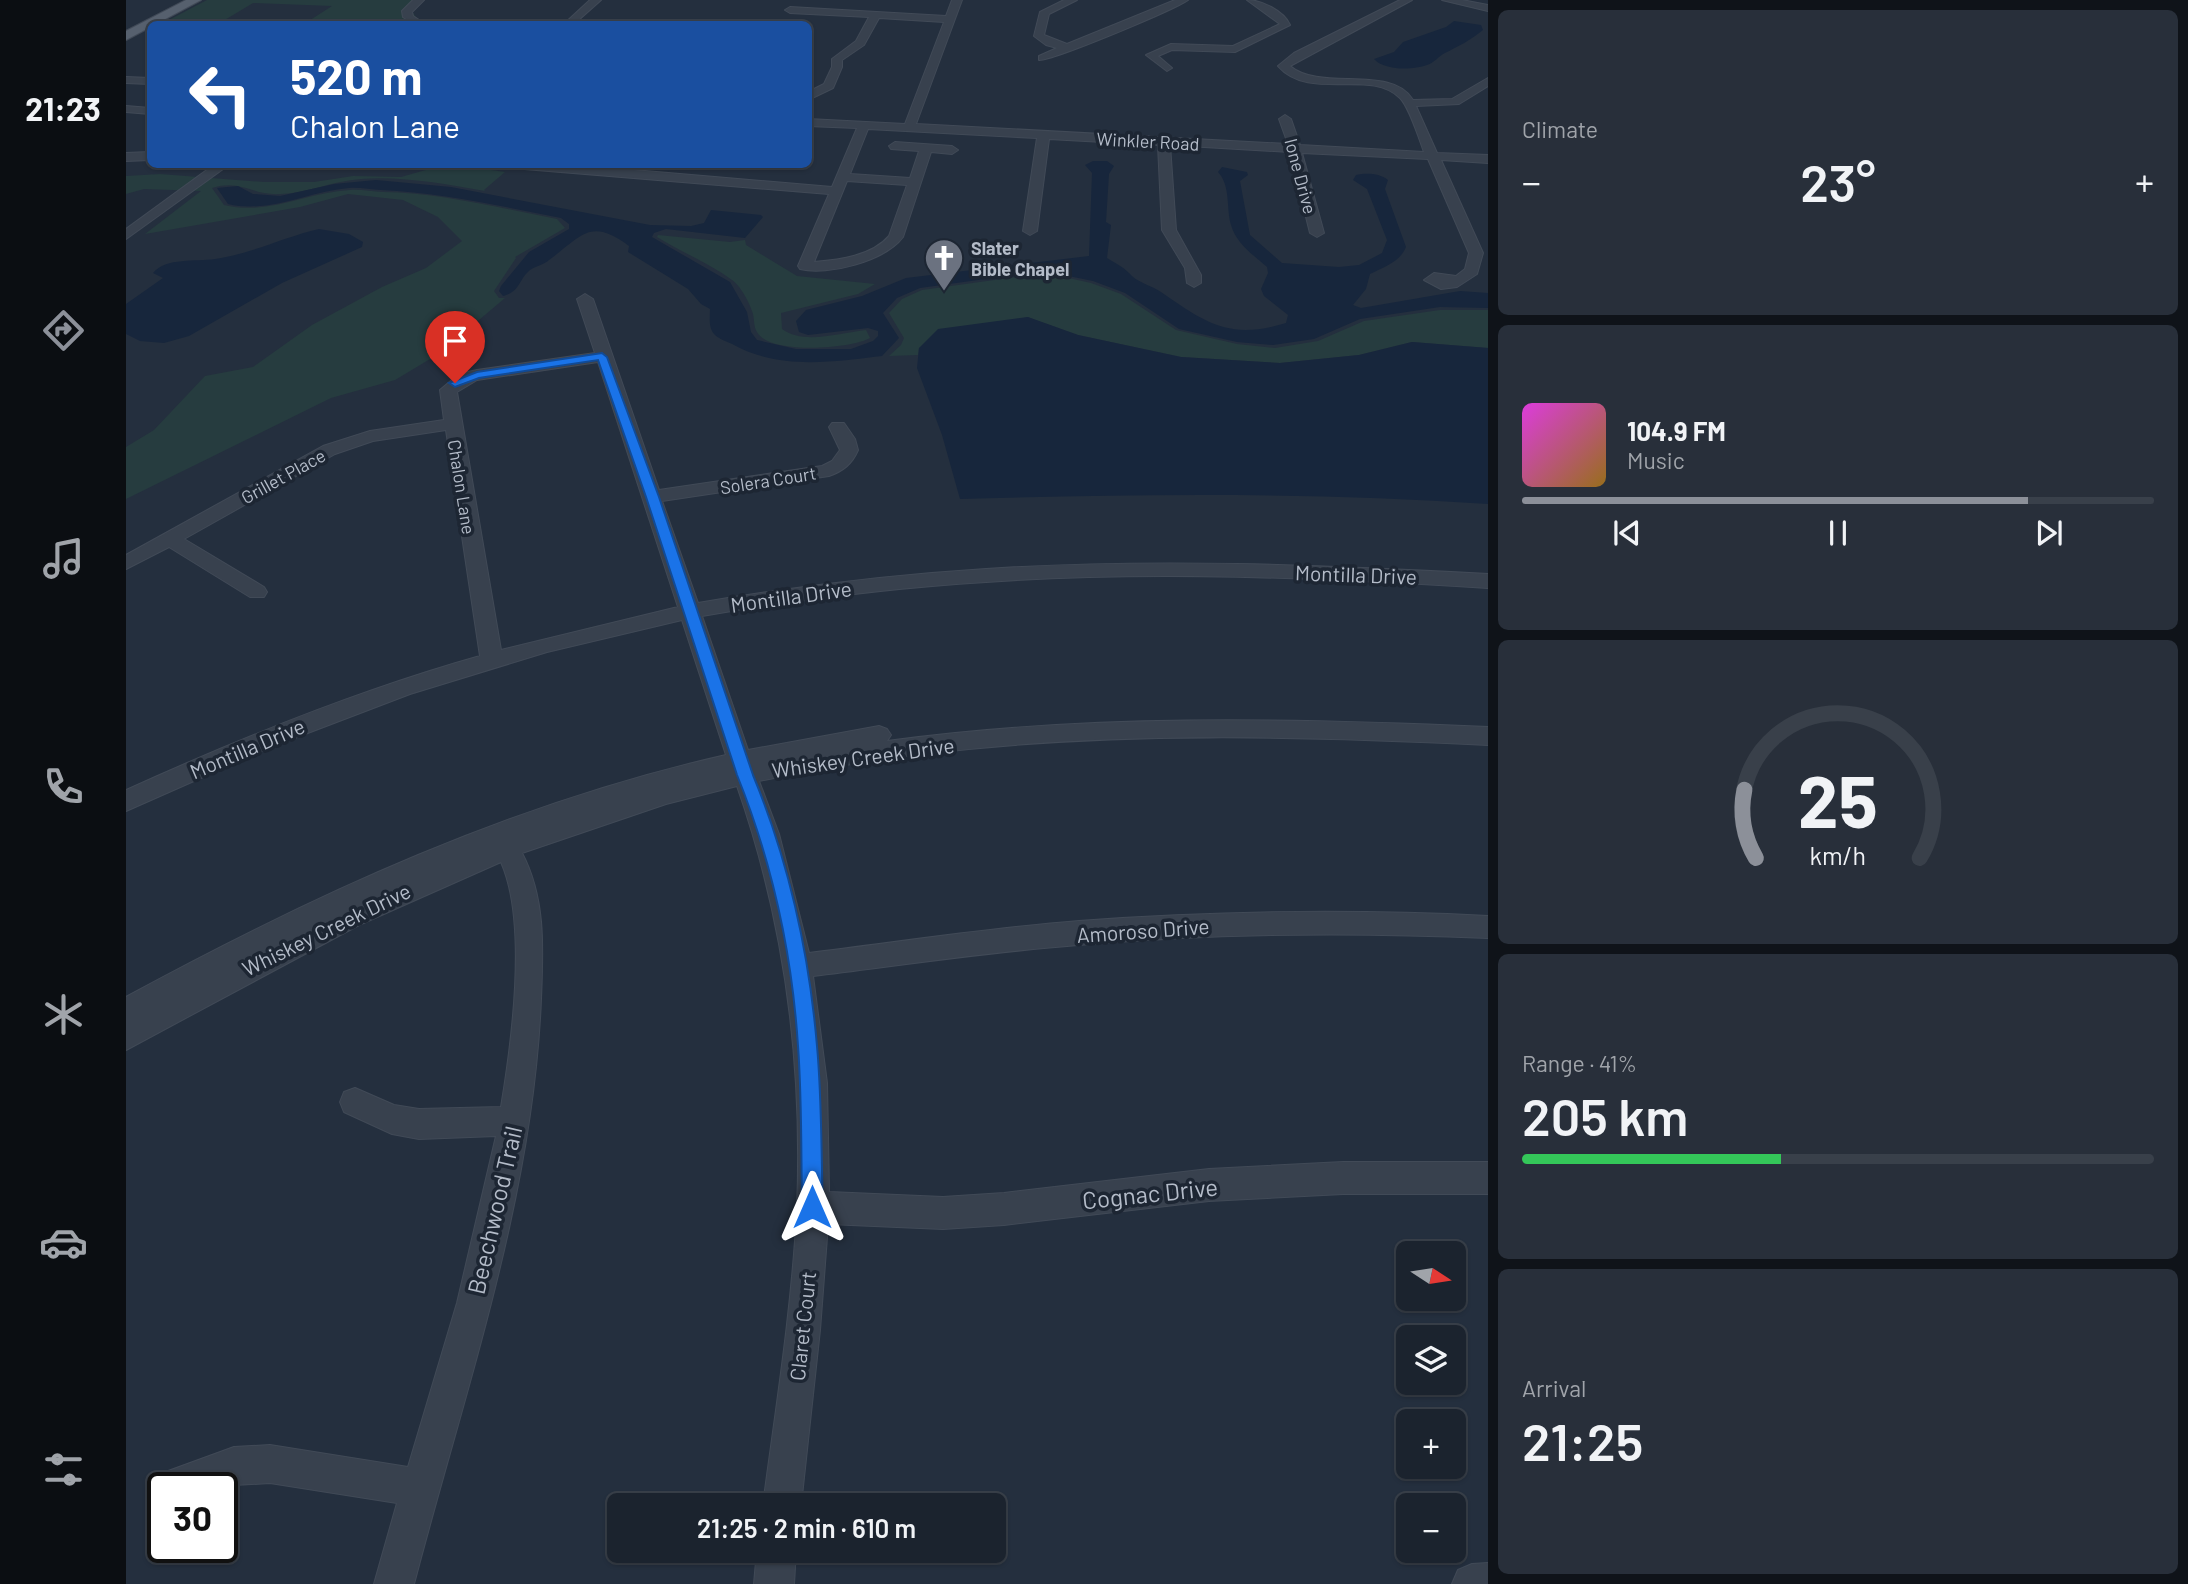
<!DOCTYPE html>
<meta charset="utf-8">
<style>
:root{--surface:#1b232e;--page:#282f3a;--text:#f1f3f6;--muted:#a0a4aa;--line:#39404a;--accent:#8c9099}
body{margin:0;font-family:Barlow,sans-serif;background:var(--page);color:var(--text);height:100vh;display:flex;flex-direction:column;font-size:26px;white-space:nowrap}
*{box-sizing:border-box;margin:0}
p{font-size:23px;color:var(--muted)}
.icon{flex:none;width:38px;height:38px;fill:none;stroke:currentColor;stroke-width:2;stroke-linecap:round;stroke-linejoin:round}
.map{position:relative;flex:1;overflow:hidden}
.side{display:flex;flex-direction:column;gap:10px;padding:10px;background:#0f1319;width:700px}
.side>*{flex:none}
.hud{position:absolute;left:21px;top:21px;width:665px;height:147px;border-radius:10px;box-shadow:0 2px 5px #0004,0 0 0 2px var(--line);background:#1a4fa0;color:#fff;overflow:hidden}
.needle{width:46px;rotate:102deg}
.controls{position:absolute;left:1270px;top:1241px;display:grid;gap:14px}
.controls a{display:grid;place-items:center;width:70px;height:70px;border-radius:10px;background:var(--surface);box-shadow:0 2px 5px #0004,0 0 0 2px var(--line);font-size:35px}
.speed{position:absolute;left:21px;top:1472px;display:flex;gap:14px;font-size:35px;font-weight:700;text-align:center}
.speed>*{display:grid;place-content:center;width:91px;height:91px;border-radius:50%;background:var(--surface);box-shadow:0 2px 5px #0004,0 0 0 2px var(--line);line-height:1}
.speed .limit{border:4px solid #111;border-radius:10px;background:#fff;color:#111}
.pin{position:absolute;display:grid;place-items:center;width:60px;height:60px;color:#fff;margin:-72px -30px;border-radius:50% 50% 50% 0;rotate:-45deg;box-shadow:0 0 7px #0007}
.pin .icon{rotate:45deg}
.me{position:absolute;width:77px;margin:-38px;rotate:0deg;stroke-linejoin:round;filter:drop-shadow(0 0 5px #0008)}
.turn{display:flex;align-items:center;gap:24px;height:147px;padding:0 28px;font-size:32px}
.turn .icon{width:91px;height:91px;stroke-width:2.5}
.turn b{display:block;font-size:49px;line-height:60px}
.big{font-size:52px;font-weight:600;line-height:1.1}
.side .widget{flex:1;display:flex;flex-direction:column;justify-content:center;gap:10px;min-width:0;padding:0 24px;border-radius:10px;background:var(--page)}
.side .dial{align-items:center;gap:0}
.dial svg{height:182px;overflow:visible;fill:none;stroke:var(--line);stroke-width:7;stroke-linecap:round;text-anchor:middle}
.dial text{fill:var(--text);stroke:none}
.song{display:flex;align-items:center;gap:21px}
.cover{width:84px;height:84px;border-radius:10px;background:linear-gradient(135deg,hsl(300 70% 55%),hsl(40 70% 35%))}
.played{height:7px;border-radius:4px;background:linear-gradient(90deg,var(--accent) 80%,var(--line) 80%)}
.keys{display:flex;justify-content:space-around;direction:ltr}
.heat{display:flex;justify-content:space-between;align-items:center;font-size:38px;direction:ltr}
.charge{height:10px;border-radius:5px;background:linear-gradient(90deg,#34c759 41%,var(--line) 0)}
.trip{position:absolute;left:481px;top:1493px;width:399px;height:70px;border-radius:10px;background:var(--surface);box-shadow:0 2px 5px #0004,0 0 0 2px var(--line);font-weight:600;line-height:70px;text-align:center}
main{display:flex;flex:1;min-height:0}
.menu{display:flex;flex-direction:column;width:126px;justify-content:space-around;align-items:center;background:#0b0e12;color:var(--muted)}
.menu .icon{width:49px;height:49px}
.menu .current{color:var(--accent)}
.menu b{font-size:32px;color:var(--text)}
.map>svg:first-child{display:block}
.green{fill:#263c3f}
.water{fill:#17263c}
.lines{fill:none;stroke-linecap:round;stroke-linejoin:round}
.minor-casing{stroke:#414a57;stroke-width:2}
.major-casing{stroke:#414a57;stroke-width:2}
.minor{fill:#38414e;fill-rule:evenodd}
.major{fill:#56606e;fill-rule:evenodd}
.route{fill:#1a73e8;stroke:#114b97;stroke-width:2}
.labels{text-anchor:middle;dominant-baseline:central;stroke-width:7;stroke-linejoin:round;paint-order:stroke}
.far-street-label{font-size:18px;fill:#b4bcc9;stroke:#1d2633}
.far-poi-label{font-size:18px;font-weight:bold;fill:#b4bcc9;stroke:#1d2633;text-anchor:start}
.street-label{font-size:21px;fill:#b4bcc9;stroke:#1d2633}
.near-street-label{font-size:24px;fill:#b4bcc9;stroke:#1d2633}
</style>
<main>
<nav class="menu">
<b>21:23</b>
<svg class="icon current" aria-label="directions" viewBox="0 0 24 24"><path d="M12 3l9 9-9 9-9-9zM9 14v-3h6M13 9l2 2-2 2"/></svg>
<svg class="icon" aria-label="music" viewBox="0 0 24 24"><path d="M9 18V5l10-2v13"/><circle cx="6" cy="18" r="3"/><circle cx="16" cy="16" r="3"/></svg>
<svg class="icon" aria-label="phone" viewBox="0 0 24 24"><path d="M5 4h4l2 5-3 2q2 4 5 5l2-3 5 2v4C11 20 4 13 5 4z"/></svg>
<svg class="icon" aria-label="climate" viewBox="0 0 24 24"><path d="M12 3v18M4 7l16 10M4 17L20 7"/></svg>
<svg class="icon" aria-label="car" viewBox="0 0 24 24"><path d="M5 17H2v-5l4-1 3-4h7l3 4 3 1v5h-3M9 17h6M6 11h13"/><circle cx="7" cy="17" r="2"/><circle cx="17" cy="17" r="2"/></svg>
<svg class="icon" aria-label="filters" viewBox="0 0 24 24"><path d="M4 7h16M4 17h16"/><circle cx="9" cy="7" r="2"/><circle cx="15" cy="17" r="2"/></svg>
</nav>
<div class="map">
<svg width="1362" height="1584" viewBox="0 0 1362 1584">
<rect width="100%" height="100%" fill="#242f3e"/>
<g class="green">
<path d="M 81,0 L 294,0 L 285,10 L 295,24 L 178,24 L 206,6 L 127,3 L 92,24 L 41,21 Z"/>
<path d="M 332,165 L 379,172 L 358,190 L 359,191 C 319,184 276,176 235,179 C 207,181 181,193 155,194 C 126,196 116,179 86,188 L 98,205 C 142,216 181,192 224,190 C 235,189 246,192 257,192 C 316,193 373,208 431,219 L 439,228 L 389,257 L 390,258 L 368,291 L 373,298 L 379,298 L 314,353 L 269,380 L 205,398 L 0,499 L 0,447 L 28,430 L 79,376 L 127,367 L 186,325 L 256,287 L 300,268 L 336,241 L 312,217 L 277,200 L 222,194 L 174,207 L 19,234 L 75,191 L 18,189 L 0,194 L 0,176 L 34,174 L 138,182 L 188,182 L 227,176 L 275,177 L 310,167 L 317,169 Z"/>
<path d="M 532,235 L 604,242 L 619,240 L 620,245 L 671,276 L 749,284 L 732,294 L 655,313 L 656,329 C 677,345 714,333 740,330 L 744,338 C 725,349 643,355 631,332 C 627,326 629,318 626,311 C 623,302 614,285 606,280 C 583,263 555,252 531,237 Z"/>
<path d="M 920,273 L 965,283 L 995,294 L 1050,330 L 1111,344 L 1149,348 L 1192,341 L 1238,321 L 1314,310 L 1362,310 L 1362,348 L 1286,342 L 1233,355 L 1154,363 L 1055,357 L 952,335 L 901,317 L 793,348 L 792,355 L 763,356 L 775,345 L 778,338 L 763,313 L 776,299 L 796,290 Z"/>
</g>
<g class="water">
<path d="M 1328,21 L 1355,25 L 1357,30 C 1345,40 1333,46 1319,53 C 1313,56 1308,63 1301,65 C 1287,70 1259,71 1248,59 L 1268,52 L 1277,42 L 1320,27 Z"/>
<path d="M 967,161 L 981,161 L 988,166 L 983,174 L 980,222 L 985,225 L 981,258 C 991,264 999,268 1006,276 C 1013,283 1027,286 1035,292 C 1081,324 1104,340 1160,323 L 1162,315 L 1138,296 L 1135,289 L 1142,273 L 1141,267 C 1127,255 1110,243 1105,225 C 1100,208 1105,186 1092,172 L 1096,167 L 1121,172 L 1122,175 L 1114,181 L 1124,235 L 1156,263 L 1213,267 L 1233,265 L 1256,253 L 1261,240 L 1241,189 L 1227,180 L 1230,175 C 1240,173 1253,173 1262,180 L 1259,189 L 1280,247 C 1274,262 1258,267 1244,274 L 1240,289 L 1227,305 L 1235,308 L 1334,291 L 1362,293 L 1362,308 L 1314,307 L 1234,319 L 1188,339 L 1147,345 L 1111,342 L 1053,329 L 999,293 L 967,281 L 918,271 L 794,288 L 771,298 L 757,313 L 773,338 L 756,356 C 705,362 654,370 608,345 C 602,342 593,339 589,335 C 582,328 584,318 584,309 L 575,304 L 562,289 L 502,252 L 503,246 C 464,217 456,236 423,260 C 418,265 409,266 404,270 C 392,280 395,291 377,296 L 373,291 L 375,286 L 403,252 L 443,229 L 443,224 L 435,218 C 375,206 316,193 255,190 C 245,190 234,187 223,188 C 183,191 144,214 102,204 L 91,188 L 112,186 L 127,194 L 154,196 L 208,184 L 250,180 L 325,187 L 524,225 L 565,226 L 578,223 L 585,210 L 635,215 L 637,217 L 619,238 L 540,229 L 528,233 L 526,237 L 604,282 L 621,312 L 625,332 L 631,340 L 670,349 L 725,349 L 747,341 L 752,336 L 752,331 L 742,328 L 682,335 L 673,332 L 670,321 L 680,310 L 736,296 L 780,278 L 963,256 L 966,173 L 959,165 Z"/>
<path d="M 193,229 L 223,234 L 237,242 L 236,247 L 156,283 L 63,336 L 38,343 L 14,341 L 0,334 L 0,304 L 37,278 L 27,273 C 40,257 70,262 89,259 C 125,254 158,237 193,229 Z"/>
<path d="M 902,317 L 952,335 L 1055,357 L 1154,363 L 1233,355 L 1286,342 L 1362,348 L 1362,504 C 1186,492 1010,494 834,499 L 816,435 L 791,368 L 793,348 L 812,329 Z"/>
</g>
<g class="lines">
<g class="minor-casing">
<g id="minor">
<path d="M 287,0 L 298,0 L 286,12 L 287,16 L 299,24 L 288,24 L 277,17 L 276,11 Z"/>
<path d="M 464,0 L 475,0 L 448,24 L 438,24 Z"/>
<path d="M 826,0 L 836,0 L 790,124 L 1162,144 L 1153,119 L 1159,115 L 1165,119 L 1174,145 L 1298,152 C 1293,138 1283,107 1274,98 C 1244,68 1184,102 1152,66 L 1168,53 L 1274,0 L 1286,0 L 1164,66 C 1195,92 1266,64 1287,100 L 1326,99 L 1362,78 L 1362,86 L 1333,104 L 1290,106 L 1311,153 L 1362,155 L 1362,163 L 1315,160 L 1357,253 L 1351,274 L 1331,287 L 1315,289 L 1298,280 L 1308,273 L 1330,276 L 1339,269 L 1343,253 L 1302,159 L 1176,153 L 1198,233 L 1191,237 L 1184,233 L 1164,152 L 1044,145 L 1050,230 L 1075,275 L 1075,283 L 1068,287 L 1061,283 L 1059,268 L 1036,230 L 1032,145 L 923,139 L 911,231 L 904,235 L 897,231 L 911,138 L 742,129 L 724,174 L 784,178 L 793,151 L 765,149 L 763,146 L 769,142 L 826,146 L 832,150 L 826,154 L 805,152 L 777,237 C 759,261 702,276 674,269 L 672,266 L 703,194 L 386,168 L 380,164 L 438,164 L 706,187 L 731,128 L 682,126 L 682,119 L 779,124 L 818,22 L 753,18 L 738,45 L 716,60 L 716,67 L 707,88 L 682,100 L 682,92 L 698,84 L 706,67 L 706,59 L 730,41 L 743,17 L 664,13 L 659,10 L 664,7 L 820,16 ZM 721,181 L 781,185 L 763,236 C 746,256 713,260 688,262 Z"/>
<path d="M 938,0 L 951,0 L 923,14 L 918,35 L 941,44 L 1049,0 L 1062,0 C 1048,10 926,61 913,60 L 913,56 L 931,48 L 920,45 L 908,36 L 914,12 Z"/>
<path d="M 1121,0 C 1135,0 1158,11 1164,25 L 1109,52 L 1046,50 L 1032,56 L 1046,68 L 1041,71 L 1020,55 L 1045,44 L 1107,46 L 1154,24 Z"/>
<path d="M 1316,0 L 1336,0 L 1362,5 L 1362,11 Z"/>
<path d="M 0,77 L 24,78 L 24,84 L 0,83 Z"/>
<path d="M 0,106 L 24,108 L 24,114 L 0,112 Z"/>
<path d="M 24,152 L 24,160 L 0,161 L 0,153 Z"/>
<path d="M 89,164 L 104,164 L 0,239 L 0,229 Z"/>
<path d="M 618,164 L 639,164 L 633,168 Z"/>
<path d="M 459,294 L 467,299 L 533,490 L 696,466 L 706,461 L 714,450 L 703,427 L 706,423 L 718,423 L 729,439 L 732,450 C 726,464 717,471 703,476 L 536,501 L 572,603 C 667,587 763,575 860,569 C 1027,558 1195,565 1362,574 L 1362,588 C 1195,578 1027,570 860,582 C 764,588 670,600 576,616 L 622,750 L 753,726 L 761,729 L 765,735 L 761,741 C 960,714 1161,718 1362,727 L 1362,745 C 1177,736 991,731 806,753 C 748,759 691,770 633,781 L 653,834 L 683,953 C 773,942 863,928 953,921 C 1089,911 1225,909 1362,916 L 1362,938 C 1225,932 1089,933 952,945 C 863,952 776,965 687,976 L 701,1083 L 703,1192 L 817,1197 L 878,1193 L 1083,1169 L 1217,1162 L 1362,1162 L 1362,1194 L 1217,1194 L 1083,1201 L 878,1225 L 817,1229 L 702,1224 L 694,1330 L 675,1505 L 637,1505 C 650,1407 666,1308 671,1209 C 677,1065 659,923 611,786 L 540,804 L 396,853 C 420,899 417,949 415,999 C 407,1199 338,1392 288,1584 L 248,1584 L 271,1503 L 144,1483 L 108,1485 L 96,1489 L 37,1488 L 37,1502 L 28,1487 L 34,1474 L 108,1447 L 144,1445 L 282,1467 L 331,1303 L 370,1136 L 293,1139 L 266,1134 L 218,1112 L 214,1102 L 218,1092 L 229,1088 L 268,1105 L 293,1109 L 375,1107 C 386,1041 402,923 375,862 L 233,925 L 0,1050 L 0,997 C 191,893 388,803 600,755 L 556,620 L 421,652 L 284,694 L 145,747 L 0,811 L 0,790 C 115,738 233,690 354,656 L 320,430 L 247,441 L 209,454 L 58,539 L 138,587 L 141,592 L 138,597 L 124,597 L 43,547 L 0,569 L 0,555 L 197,446 L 244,431 L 318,420 L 314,390 L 333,374 L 351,370 L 469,353 L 451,299 ZM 472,362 L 552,607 L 375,650 L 331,392 L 351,380 Z"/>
<path d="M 631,1550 L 670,1550 L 668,1584 L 628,1584 Z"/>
<path d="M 1362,1563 L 1362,1584 L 1326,1584 L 1332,1570 L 1346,1564 Z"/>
</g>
</g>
<g class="major-casing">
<path id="major" d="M 60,0 L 75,0 L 0,40 L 0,31 Z"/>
</g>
<use href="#minor" class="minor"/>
<use href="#major" class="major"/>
</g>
<path class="route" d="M 476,353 L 481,357 L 533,497 L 627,775 C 663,862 683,952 691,1046 C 696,1099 695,1153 697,1207 L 694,1214 L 686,1217 L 679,1214 L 676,1207 C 675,1153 676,1099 672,1046 C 666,953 646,862 611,775 L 520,497 L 472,360 L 353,378 L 329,387 L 323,383 L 351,372 Z"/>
<defs>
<g id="church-pin" transform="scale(2.0125)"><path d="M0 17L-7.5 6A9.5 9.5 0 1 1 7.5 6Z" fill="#6b7280" stroke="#1d2633"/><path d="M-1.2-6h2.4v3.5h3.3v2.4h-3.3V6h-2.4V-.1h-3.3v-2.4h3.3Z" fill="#fff"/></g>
</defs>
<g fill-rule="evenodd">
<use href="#church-pin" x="818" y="258"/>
</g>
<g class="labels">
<g class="far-street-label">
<text transform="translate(1022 141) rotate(3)">Winkler Road</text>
<text transform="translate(1175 176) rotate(75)">Ione Drive</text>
<text transform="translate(157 476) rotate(-29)">Grillet Place</text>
<text transform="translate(642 480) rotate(-9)">Solera Court</text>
<text transform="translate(336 487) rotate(81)">Chalon Lane</text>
</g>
<g class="far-poi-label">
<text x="845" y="248">Slater<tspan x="845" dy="21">Bible Chapel</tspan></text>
</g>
<g class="street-label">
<text transform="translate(1230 574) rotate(2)">Montilla Drive</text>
<text transform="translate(665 596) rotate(-8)">Montilla Drive</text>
<text transform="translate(121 748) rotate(-23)">Montilla Drive</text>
<text transform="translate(737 757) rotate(-8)">Whiskey Creek Drive</text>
<text transform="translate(200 929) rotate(-26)">Whiskey Creek Drive</text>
<text transform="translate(1017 930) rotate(-4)">Amoroso Drive</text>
<text transform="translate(676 1326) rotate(-84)">Claret Court</text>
</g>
<g class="near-street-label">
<text transform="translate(1024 1193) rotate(-6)">Cognac Drive</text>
<text transform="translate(368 1210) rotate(-77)">Beechwood Trail</text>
</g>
</g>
</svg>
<div class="controls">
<a><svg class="needle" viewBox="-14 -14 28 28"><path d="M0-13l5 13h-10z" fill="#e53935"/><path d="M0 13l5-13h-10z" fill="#a0a4aa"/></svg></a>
<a><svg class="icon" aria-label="layers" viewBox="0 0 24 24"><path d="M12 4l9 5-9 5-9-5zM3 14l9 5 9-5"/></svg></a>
<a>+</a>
<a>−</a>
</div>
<div class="speed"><div class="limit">30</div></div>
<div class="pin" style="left:329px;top:383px;background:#d93025"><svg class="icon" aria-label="arrive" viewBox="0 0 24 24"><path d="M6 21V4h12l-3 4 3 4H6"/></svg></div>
<svg class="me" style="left:686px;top:1207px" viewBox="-20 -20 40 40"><path d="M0-17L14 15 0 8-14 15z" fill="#1a73e8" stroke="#fff" stroke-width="4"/></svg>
<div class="trip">21:25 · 2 min · 610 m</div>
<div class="hud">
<div class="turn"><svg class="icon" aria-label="left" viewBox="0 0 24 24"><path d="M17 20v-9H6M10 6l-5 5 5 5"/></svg><div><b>520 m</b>Chalon Lane</div></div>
</div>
</div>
<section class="side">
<div class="widget"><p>Climate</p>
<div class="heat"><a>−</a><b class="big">23°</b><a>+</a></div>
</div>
<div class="widget">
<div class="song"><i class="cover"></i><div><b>104.9 FM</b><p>Music</p></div></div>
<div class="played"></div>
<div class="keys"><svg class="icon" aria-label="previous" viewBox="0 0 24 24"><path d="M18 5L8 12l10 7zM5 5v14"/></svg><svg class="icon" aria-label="pause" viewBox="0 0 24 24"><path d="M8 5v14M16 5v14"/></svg><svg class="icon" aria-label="next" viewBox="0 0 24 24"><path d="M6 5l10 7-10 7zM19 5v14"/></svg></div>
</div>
<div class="widget dial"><svg viewBox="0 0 100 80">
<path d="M14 69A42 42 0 1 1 86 69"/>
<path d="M14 69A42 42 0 0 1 9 39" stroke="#8c9099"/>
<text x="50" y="56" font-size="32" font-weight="700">25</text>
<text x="50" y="72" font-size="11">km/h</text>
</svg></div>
<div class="widget"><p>Range · 41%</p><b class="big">205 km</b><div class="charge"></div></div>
<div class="widget"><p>Arrival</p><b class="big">21:25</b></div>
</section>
</main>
